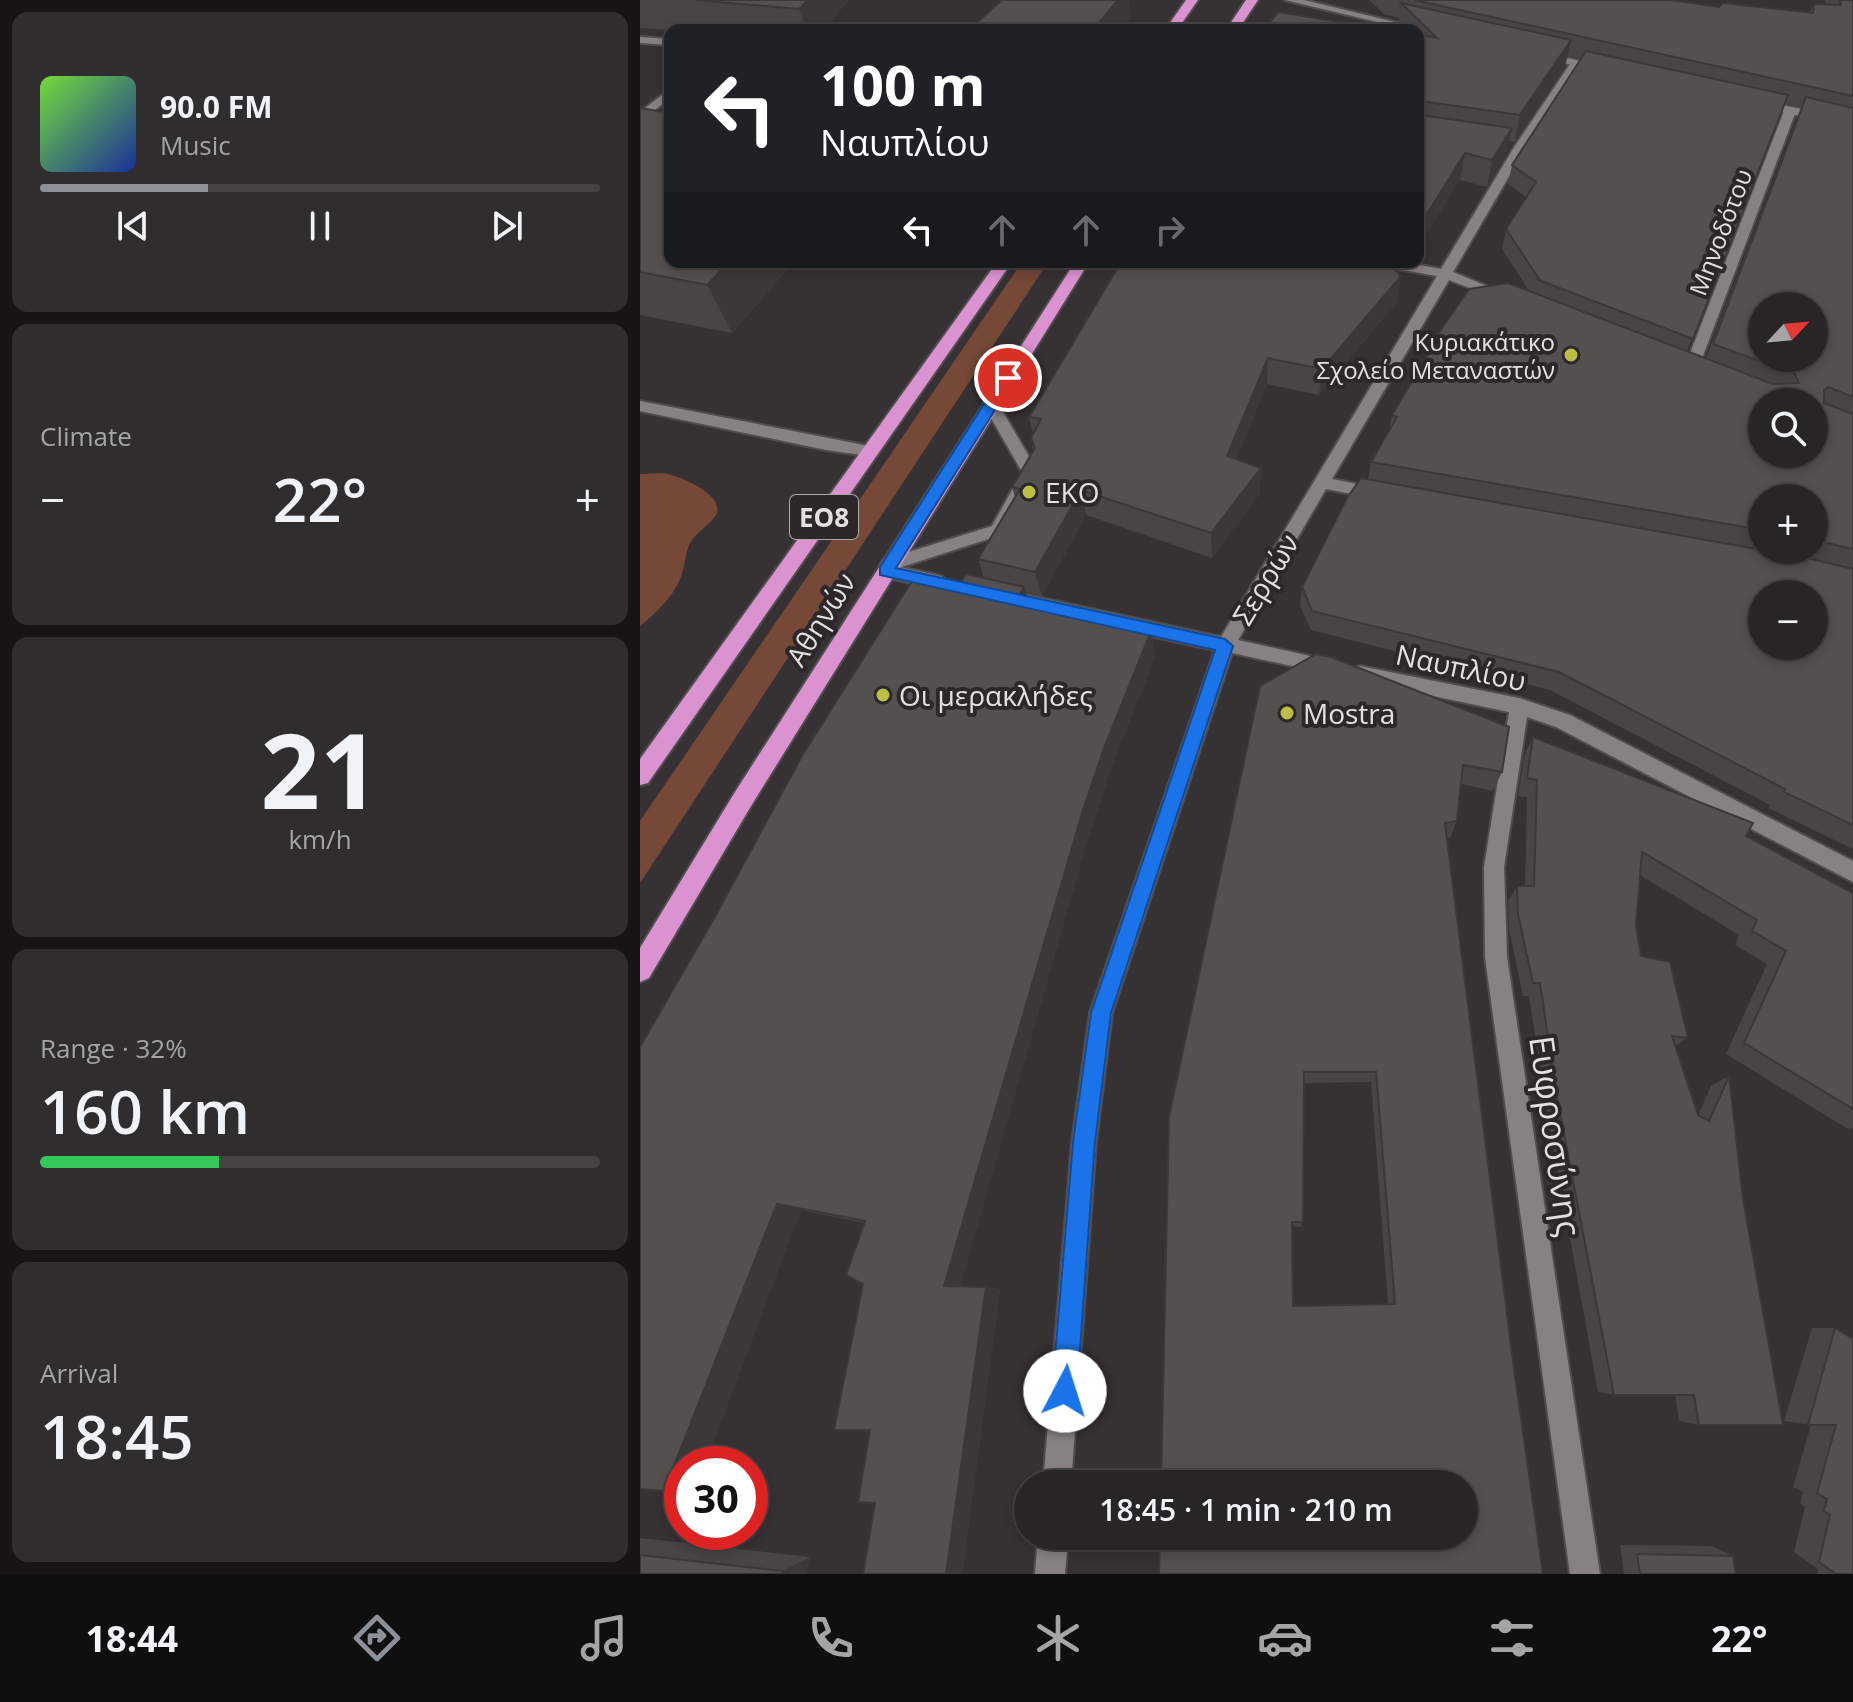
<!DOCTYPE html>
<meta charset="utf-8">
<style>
:root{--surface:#282526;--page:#302d2e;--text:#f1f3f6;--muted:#a5a5a7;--line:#444243;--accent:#8c9099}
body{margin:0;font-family:"Open Sans",sans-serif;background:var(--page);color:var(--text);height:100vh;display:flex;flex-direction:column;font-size:30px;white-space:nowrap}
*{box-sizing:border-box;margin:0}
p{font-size:26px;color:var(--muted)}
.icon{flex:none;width:44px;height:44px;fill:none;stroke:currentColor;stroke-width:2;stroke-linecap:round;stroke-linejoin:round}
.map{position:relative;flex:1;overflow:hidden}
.panel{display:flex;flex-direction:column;gap:12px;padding:12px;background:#161415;width:640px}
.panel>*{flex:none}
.banner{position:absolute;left:24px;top:24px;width:760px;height:244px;border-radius:16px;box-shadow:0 4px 12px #0003,0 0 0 2px var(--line);background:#202124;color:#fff;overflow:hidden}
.needle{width:52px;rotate:64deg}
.buttons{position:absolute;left:1108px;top:292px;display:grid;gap:16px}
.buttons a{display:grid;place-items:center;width:80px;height:80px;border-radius:50%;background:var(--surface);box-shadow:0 4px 12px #0003,0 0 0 2px var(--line);font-size:40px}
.speed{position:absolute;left:24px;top:1446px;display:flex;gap:16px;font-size:40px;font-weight:700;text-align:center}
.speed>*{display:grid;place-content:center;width:104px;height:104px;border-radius:50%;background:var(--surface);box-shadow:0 4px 12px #0003,0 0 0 2px var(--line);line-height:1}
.speed .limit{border:12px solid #d22;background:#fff;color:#111}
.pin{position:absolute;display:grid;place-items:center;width:68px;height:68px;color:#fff;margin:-34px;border:4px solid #fff;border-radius:50%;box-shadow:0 2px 8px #0007}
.me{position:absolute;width:88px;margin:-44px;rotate:5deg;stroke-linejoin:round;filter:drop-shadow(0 0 6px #0008)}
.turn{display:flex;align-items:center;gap:28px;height:168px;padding:0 24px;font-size:36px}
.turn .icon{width:104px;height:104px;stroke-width:2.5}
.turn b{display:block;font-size:56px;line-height:68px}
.lanes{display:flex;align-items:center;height:76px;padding:0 24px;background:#0003;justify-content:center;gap:40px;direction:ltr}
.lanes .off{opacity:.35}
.big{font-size:60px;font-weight:600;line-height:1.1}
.panel .tile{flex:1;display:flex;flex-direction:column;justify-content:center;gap:12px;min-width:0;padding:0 28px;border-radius:16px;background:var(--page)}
.panel .dial{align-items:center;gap:0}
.dial b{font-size:104px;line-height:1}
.song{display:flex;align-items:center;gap:24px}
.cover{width:96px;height:96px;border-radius:12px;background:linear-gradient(135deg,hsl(100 70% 55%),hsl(230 70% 35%))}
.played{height:8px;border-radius:4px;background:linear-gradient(90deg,var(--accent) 30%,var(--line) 30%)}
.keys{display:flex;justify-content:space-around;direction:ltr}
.heat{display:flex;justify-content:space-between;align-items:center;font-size:44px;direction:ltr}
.charge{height:12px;border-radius:6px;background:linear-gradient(90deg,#34c759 32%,var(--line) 0)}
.trip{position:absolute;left:374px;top:1470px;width:464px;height:80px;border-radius:40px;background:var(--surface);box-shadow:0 4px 12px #0003,0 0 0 2px var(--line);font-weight:600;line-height:80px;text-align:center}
.menu{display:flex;height:128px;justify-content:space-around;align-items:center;background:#100f0f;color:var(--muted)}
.menu .icon{width:56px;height:56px}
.menu .current{color:var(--accent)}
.menu b{font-size:36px;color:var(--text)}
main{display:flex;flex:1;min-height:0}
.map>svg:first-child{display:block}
.green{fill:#754837}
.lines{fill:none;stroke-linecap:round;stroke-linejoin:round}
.service-casing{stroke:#504d4e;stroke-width:4}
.minor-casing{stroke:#504d4e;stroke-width:4}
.tertiary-casing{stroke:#504d4e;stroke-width:4}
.trunk-casing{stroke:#504d4e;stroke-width:4}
.service{fill:#878183;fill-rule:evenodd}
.minor{fill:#878183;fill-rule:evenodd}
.tertiary{fill:#878183;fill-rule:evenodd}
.trunk{fill:#da92d0;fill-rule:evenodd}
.wall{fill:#494545;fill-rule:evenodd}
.shaded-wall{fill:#3c3838}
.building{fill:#555050;stroke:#3c3838;stroke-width:2;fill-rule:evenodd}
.route{fill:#1a73e8;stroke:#114b97;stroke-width:2}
.poi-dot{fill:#bbc044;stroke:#2c2729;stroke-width:3}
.labels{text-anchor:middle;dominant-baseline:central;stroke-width:8;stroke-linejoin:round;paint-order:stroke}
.far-street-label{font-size:24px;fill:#e3e0e1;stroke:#2c2729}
.far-poi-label{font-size:24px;fill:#e3e0e1;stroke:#2c2729;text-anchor:end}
.shield{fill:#2c2729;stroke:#aca8aa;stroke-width:2}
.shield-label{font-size:26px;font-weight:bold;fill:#e3e0e1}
.poi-label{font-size:28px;fill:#e3e0e1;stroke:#2c2729;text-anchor:start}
.street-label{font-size:28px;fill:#e3e0e1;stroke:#2c2729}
.near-street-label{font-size:34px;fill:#e3e0e1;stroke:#2c2729}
</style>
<main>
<section class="panel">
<div class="tile">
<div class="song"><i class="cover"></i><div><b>90.0 FM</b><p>Music</p></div></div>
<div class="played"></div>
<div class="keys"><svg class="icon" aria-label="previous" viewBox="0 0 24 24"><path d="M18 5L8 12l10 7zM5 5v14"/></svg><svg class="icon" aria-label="pause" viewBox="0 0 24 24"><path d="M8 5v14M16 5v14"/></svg><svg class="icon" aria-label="next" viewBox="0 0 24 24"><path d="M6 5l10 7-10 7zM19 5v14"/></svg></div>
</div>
<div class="tile"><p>Climate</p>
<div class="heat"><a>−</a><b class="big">22°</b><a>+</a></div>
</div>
<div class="tile dial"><b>21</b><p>km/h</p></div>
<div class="tile"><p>Range · 32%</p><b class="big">160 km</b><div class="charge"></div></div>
<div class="tile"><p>Arrival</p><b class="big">18:45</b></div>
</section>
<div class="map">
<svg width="1213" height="1574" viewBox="0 0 1213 1574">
<rect width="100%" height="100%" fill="#363133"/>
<g class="green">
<path d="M 382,262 L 408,262 L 0,883 L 0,821 Z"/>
<path d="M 23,473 C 38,475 87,495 76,515 C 70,525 56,532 50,543 C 45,553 45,568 40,579 C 33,597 15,614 0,626 L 0,474 Z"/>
</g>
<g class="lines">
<g class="service-casing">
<g id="service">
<path d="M 0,37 L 30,39 L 30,45 L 0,43 Z"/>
<path d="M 30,89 L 30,98 L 0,122 L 0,112 Z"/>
<path d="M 351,399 L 356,400 L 398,472 L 364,534 L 249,571 L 243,570 L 240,565 L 243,560 L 352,526 L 382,472 L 343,404 Z"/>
<path d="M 0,401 L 229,446 L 237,451 L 229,456 L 186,450 L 0,411 Z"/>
</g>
</g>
<g class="minor-casing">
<g id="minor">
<path d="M 932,61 L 942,63 L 885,149 L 813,272 L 871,296 L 869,299 L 859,299 L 809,280 L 692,479 L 743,489 L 745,493 L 743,497 L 737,499 L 686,489 L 598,640 L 688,660 L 695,662 L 697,667 L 695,672 L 688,674 L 592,653 L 472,1013 L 456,1142 L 431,1484 L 403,1484 L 432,1142 L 450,1013 L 575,650 L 364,604 L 355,597 L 364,590 L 581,637 L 797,276 L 741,266 L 734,262 L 763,262 L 801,269 L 873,149 Z"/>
<path d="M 1150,107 L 1156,111 L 1058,369 L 1051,374 L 1046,372 L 1044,369 L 1144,111 Z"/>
<path d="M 246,564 L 301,576 L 310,583 L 301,590 L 240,576 L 237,571 L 240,566 Z"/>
<path d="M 720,666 L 879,698 L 930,715 L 1213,861 L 1213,882 L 916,727 L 887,717 L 864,867 L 867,957 L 960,1574 L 930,1574 L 845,957 L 844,867 L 869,712 L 713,679 L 711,674 L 713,669 Z"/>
<path d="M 398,1536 L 428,1536 L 425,1574 L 395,1574 Z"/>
</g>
</g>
<g class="tertiary-casing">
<g id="tertiary">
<path d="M 645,0 L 664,0 L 788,30 L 783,33 Z"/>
<path d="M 901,52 L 967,67 L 969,69 L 963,72 L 897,57 L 895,55 Z"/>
<path d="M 1115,99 L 1213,120 L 1213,128 L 1111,105 L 1109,103 Z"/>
</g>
</g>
<g class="trunk-casing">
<g id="trunk">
<path d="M 546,0 L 558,0 L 537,30 L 525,30 Z"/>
<path d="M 606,0 L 618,0 L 598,30 L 586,30 Z"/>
<path d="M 357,262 L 372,262 L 8,783 L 0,785 L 0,759 Z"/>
<path d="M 435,262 L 449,262 L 111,806 L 9,978 L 0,982 L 0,948 L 95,792 Z"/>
</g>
</g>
<use href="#service" class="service"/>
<use href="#minor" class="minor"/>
<use href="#tertiary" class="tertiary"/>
<use href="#trunk" class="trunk"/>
</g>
<g class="wall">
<path d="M 0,0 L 209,0 L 183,30 L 30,30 L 0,28 Z"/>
<path d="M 729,0 L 1030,0 L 1079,7 L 1170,12 L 1174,4 L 1186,4 L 1185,0 L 1213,0 L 1213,849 L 1128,808 L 1130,805 L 910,690 L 671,630 L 660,606 L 662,587 L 728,479 L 731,462 L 749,430 L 752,415 L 786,359 L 787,350 L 889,291 L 862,249 L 866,229 L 886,197 L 868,184 L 872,165 L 941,58 L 928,56 L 925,66 L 875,142 L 869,141 L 866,154 L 847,187 L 820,180 L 782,240 L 778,241 L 778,30 L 760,30 L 758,29 L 759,18 L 744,14 ZM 1144,104 L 1161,108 L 1066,358 L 1047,351 ZM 1122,498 L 1174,498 L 1174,550 L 1122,550 Z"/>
<path d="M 0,108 L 30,262 L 154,262 L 92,333 L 0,315 Z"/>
<path d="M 757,302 L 679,395 L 627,384 L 596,460 L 620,493 L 572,558 L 446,515 L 402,596 L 386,592 L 389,603 L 511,631 L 515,657 L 470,771 L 449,835 L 320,1286 L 360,1289 L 322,1574 L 223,1574 L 235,1503 L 223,1284 L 224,1223 L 161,1210 L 65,1464 L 42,1464 L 42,1486 L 24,1491 L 318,586 L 344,578 L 338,559 L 375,497 L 372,487 L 393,450 L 391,438 L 393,434 L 389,417 Z"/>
<path d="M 691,657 L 862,772 L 853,791 L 821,784 L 817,821 L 810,838 L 807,839 L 873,1361 L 521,1484 ZM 731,1082 L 748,1304 L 653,1306 L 652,1226 L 661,1227 L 663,1222 L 664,1083 Z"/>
<path d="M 893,737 L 1106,836 L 1213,893 L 1213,1128 L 1208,1129 L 1086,1054 L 1127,964 L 1095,945 L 1099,935 L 1000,875 L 996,926 L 1001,956 L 1048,1038 L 1035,1046 L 1058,1115 L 1071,1086 L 1089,1076 L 1059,1425 L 1039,1421 L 1035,1395 L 974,1395 L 958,1392 L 906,1106 L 889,996 L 883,996 L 869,929 L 868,901 L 877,886 L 885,886 L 887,797 L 878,796 L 884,756 Z"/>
<path d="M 1172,1328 L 1195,1328 L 1213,1574 L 1177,1574 L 1178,1569 L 1154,1552 L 1165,1507 L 1160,1503 L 1163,1492 L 1153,1487 L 1171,1425 L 1144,1421 Z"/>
<path d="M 0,1538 L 170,1557 L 166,1574 L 0,1574 Z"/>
<path d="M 980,1545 L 1072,1546 L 1093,1556 L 1096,1574 L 984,1574 Z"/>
</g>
<g class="shaded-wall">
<path d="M 168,0 L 209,0 L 183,30 L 166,30 L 159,9 Z"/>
<path d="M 478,0 L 489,0 L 491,17 L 480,30 L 453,30 Z"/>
<path d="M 931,40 L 925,66 L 875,142 L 880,115 Z"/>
<path d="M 872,128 L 866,154 L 847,187 L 852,160 Z"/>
<path d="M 825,153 L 820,180 L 782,240 L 778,241 L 778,215 Z"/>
<path d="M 89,262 L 154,262 L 92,333 L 67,285 Z"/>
<path d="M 761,276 L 757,302 L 679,395 L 682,369 Z"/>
<path d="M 628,358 L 627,384 L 587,482 L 587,456 Z"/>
<path d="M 621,468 L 620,493 L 572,558 L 571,533 Z"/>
<path d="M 441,490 L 446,515 L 402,596 L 395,572 Z"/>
<path d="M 384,587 L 392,614 L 377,600 Z"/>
<path d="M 511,631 L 515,657 L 470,771 L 449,835 L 320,1288 L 304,1286 L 442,813 L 464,748 Z"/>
<path d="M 137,1204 L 161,1210 L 65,1464 L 42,1464 L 42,1486 L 24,1491 Z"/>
<path d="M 346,1287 L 360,1289 L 322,1574 L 306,1574 Z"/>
<path d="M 170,1557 L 166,1574 L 142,1574 L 143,1571 Z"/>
</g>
<g class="building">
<path d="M 55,0 L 168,0 L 159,9 Z"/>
<path d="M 362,0 L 478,0 L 453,30 L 331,28 Z"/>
<path d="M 774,0 L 1030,0 L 1079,7 L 1083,3 L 1173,13 L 1174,4 L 1201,5 L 1200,0 L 1213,0 L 1213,96 Z"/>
<path d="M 761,3 L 931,40 L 880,115 L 780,101 L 781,115 L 872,128 L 852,160 L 825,153 L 787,214 L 778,215 L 778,34 L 797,38 Z"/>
<path d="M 638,12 L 751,30 L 624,30 Z"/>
<path d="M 946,51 L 1148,95 L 1053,339 L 896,279 L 899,279 L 866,229 L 896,182 L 872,165 Z"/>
<path d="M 1166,97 L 1213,108 L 1213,397 L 1188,387 L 1184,390 L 1184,403 L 1213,414 L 1213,549 L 1174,540 L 1174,498 L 1122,498 L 1122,530 L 731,462 L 757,417 L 752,415 L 790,351 L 787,350 L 829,289 L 868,283 L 1133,384 L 1159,383 L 1155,374 L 1073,344 ZM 1122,306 L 1174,306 L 1174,358 L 1122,358 ZM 1122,402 L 1174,402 L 1174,454 L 1122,454 Z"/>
<path d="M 0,108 L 30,113 L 30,262 L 89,262 L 67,285 L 0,272 Z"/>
<path d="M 481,262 L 749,262 L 761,276 L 682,369 L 628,358 L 587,456 L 621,468 L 571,533 L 441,490 L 395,572 L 338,559 L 380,489 L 372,487 L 395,448 L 391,438 L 401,419 L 389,417 Z"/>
<path d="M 721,478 L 1172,559 L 1213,569 L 1213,825 L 1144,792 L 1145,789 L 919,672 L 672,611 L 662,587 L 707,498 ZM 1122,594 L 1174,594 L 1174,646 L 1122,646 Z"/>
<path d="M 326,574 L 384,587 L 377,600 L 511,631 L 464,748 L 442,813 L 304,1286 L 346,1287 L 306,1574 L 223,1574 L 235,1503 L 218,1502 L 230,1430 L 194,1430 L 223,1284 L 206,1275 L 225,1221 L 137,1204 L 24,1491 L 0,1489 L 0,1047 L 76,915 L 162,756 L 275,576 L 318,586 Z"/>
<path d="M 676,654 L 691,657 L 869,727 L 862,772 L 823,765 L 817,821 L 805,823 L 873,1361 L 903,1574 L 519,1574 L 520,1536 L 824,1536 L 824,1484 L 521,1484 L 529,1117 L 620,686 ZM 664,1072 L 736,1072 L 755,1304 L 653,1306 L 652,1222 L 663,1222 Z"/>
<path d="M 893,737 L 1113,823 L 1106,836 L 1213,893 L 1213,1109 L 1104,1043 L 1146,951 L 1112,931 L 1117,920 L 1002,852 L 996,926 L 1001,956 L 1030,962 L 1048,1038 L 1032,1036 L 1058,1115 L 1069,1121 L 1089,1076 L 1103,1199 L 1143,1425 L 1059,1425 L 1054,1395 L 974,1395 L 917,1097 L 900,983 L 893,983 L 878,914 L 877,886 L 894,886 L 897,780 L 887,778 Z"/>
<path d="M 1195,1328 L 1213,1339 L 1213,1574 L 1196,1574 L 1179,1562 L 1190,1515 L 1184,1511 L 1187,1499 L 1177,1493 L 1196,1425 L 1168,1425 Z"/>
<path d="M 997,1554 L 1093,1556 L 1096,1574 L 1000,1574 Z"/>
<path d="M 0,1555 L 143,1571 L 142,1574 L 0,1574 Z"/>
</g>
<path class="route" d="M 368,373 L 375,378 L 256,568 L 585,639 L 593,646 L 471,1013 L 455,1142 L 437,1391 L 434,1399 L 425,1403 L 416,1399 L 412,1391 L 433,1142 L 451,1013 L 575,650 L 240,575 L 240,567 L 363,374 Z"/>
<g class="poi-dot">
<circle cx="931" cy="355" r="8"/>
<circle cx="389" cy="492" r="8"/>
<circle cx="243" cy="695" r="8"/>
<circle cx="647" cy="713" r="8"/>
</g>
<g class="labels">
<g class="far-street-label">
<text transform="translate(1080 232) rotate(-69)">Μηνοδότου</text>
</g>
<g class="far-poi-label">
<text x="915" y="341">Κυριακάτικο<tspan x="915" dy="28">Σχολείο Μεταναστών</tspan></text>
</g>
<rect class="shield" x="150" y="495" width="68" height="44" rx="6"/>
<g class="shield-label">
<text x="184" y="517">ΕΟ8</text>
</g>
<g class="poi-label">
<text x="405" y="492">EKO</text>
<text x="259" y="695">Οι μερακλήδες</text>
<text x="663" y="713">Mostra</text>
</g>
<g class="street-label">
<text transform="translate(625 579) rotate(-59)">Σερρών</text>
<text transform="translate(180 619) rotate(-58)">Αθηνών</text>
<text transform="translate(821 667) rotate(12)">Ναυπλίου</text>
</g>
<g class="near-street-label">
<text transform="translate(916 1136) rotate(82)">Ευφροσύνης</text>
</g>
</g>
</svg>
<div class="buttons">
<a><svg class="needle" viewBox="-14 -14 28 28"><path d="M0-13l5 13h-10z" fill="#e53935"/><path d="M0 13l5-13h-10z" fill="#a5a5a7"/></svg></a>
<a><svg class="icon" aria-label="search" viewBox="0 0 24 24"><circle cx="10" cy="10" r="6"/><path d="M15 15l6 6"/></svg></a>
<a>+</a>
<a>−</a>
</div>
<div class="speed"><div class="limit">30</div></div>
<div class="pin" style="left:368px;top:378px;background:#d93025"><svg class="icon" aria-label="arrive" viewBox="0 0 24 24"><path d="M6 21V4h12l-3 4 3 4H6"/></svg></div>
<svg class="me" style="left:425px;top:1391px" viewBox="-20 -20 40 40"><circle r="19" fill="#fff"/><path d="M0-13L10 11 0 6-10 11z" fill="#1a73e8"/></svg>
<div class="trip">18:45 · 1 min · 210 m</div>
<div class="banner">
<div class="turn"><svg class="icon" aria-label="left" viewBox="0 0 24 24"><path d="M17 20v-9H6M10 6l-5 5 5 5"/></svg><div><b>100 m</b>Ναυπλίου</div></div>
<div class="lanes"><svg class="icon" aria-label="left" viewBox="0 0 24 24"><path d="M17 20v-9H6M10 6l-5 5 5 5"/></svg><svg class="icon off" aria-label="ahead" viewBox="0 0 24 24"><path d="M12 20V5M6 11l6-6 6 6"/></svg><svg class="icon off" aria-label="ahead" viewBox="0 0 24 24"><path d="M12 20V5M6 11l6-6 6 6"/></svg><svg class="icon off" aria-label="right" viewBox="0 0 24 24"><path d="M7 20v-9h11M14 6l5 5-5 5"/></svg></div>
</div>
</div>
</main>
<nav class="menu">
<b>18:44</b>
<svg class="icon current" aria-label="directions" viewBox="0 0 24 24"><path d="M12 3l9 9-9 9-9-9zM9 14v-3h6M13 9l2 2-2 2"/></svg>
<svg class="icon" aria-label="music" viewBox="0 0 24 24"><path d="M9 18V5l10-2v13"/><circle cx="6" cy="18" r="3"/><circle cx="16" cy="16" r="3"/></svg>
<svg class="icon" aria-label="phone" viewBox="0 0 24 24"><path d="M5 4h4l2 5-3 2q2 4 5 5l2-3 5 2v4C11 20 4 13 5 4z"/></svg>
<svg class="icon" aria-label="climate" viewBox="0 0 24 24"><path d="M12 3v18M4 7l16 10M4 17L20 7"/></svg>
<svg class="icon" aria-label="car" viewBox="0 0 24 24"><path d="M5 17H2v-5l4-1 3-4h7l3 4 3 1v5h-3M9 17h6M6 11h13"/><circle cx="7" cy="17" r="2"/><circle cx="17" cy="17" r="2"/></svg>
<svg class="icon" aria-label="filters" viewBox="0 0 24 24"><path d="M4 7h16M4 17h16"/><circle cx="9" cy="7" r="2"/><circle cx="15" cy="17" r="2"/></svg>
<b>22°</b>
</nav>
